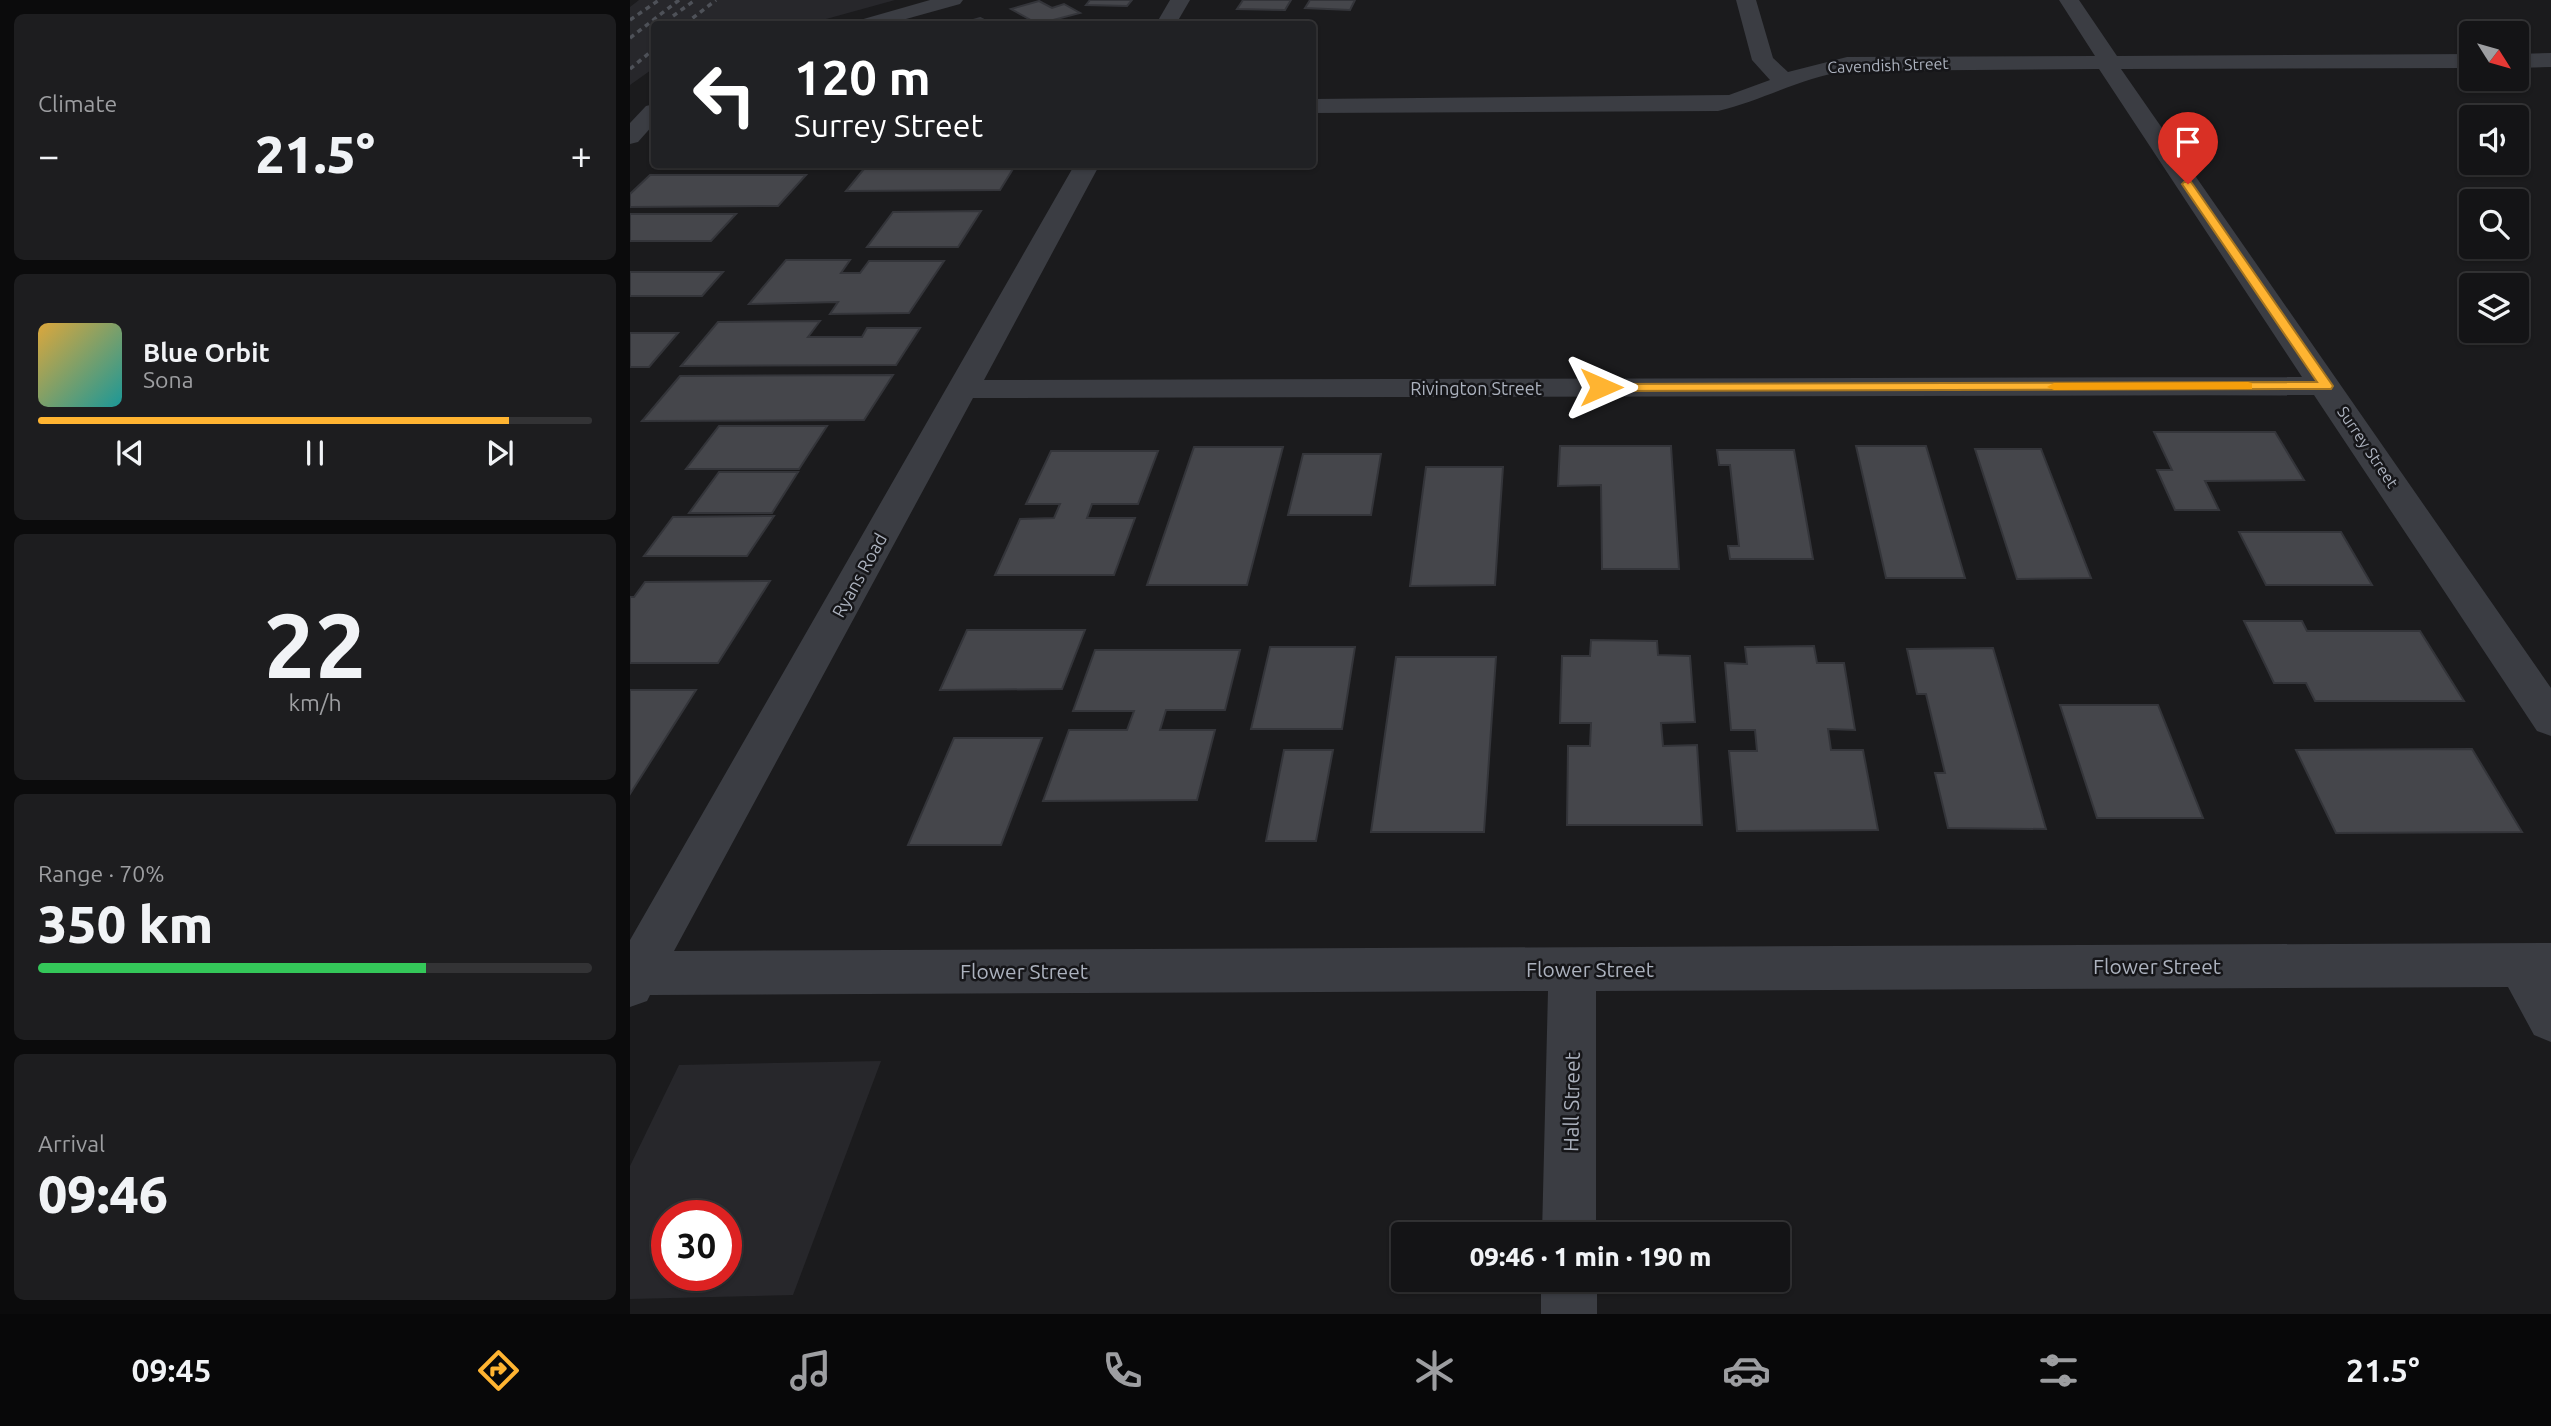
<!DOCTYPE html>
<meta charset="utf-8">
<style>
:root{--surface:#141416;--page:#1d1d1f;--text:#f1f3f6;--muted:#9d9ea1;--line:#333335;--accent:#ffb431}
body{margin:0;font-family:Ubuntu,sans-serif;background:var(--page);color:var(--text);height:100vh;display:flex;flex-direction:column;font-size:26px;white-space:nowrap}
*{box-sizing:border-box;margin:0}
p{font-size:23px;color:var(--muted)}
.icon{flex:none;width:38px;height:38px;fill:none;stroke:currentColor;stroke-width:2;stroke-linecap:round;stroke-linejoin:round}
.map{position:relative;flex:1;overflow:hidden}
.details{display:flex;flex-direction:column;gap:14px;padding:14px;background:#0b0b0c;width:630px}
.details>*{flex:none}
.hud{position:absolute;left:21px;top:21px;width:665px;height:147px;border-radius:7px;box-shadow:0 2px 5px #0004,0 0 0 2px var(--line);background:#202124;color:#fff;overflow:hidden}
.needle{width:46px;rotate:127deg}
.controls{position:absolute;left:1829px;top:21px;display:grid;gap:14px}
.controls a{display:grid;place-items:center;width:70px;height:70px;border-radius:7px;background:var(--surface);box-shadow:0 2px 5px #0004,0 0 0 2px var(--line);font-size:35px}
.speed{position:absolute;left:21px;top:1200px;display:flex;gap:14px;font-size:35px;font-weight:700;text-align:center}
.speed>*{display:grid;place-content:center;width:91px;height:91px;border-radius:50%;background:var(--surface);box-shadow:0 2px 5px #0004,0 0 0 2px var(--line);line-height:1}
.speed .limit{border:10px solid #d22;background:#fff;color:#111}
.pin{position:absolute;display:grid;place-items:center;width:60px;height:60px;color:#fff;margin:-72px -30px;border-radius:50% 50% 50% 0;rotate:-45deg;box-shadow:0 0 7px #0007}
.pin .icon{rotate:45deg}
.me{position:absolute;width:77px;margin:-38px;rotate:90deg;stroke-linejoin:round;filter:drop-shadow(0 0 5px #0008)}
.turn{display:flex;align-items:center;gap:24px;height:147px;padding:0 28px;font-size:32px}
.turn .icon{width:91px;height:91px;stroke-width:2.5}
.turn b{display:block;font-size:49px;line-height:60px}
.big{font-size:52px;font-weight:800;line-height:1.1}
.details .tile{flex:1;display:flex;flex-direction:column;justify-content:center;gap:10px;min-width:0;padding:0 24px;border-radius:10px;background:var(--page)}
.details .dial{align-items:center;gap:0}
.dial b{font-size:91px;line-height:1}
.song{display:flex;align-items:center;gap:21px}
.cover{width:84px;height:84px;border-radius:10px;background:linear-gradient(135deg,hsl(40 70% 55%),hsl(180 70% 35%))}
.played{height:7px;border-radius:4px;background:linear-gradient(90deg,var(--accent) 85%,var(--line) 85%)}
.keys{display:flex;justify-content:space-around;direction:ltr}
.heat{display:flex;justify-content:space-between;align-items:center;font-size:38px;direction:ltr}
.charge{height:10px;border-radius:5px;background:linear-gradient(90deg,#34c759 70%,var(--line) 0)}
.trip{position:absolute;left:761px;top:1222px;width:399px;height:70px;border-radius:7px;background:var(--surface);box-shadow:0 2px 5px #0004,0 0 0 2px var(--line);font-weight:800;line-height:70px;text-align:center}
.tab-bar{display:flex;height:112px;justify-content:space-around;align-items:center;background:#080809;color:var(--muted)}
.tab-bar .icon{width:49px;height:49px}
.tab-bar .selected{color:var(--accent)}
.tab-bar b{font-size:32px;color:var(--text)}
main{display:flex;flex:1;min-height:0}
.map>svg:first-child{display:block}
.built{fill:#27272b;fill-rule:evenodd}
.building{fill:#45464b;stroke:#34353a;stroke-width:2}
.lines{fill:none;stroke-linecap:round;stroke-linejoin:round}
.minor{fill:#3b3d43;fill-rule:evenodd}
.rail{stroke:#4e5158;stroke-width:3.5;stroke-dasharray:5 4.5;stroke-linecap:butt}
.route{fill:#ffb431;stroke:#a67520;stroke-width:2}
.slow{fill:#f59e0b}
.labels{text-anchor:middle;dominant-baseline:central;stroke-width:5;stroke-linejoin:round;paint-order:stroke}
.far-street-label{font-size:16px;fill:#acb2be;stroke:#161619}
.street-label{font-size:18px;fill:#acb2be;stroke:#161619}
.near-street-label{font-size:21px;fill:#acb2be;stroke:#161619}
</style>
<main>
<section class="details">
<div class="tile"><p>Climate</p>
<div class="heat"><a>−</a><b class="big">21.5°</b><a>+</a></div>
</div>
<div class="tile">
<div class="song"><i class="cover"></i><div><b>Blue Orbit</b><p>Sona</p></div></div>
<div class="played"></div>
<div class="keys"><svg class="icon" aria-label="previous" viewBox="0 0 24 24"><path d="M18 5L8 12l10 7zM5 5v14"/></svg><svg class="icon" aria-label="pause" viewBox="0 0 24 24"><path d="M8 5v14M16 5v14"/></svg><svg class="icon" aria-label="next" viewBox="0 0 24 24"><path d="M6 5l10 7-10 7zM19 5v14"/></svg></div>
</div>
<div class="tile dial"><b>22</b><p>km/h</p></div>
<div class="tile"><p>Range · 70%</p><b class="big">350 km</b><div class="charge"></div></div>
<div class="tile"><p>Arrival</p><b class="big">09:46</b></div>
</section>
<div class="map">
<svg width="1921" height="1314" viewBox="0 0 1921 1314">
<rect width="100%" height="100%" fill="#1b1b1d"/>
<g class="built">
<path d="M 9,0 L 265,0 L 178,24 L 24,24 L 24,68 L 0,85 L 0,7 Z"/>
<path d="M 251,1061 L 163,1295 L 0,1299 L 0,1166 L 49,1065 ZM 37,1216 L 96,1216 L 96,1276 L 37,1276 Z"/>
</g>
<g class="building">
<path d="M 460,0 L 502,0 L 497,6 L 456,5 Z"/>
<path d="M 613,0 L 661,0 L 655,10 L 607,9 Z"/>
<path d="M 680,0 L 725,0 L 720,10 L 675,8 Z"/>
<path d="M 409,1 L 422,8 L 434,4 L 450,13 L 408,24 L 381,9 Z"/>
<path d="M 350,18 L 362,24 L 329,24 Z"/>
<path d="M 238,164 L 386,164 L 370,190 L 216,191 Z"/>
<path d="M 20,175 L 176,175 L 148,206 L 0,207 L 0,194 Z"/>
<path d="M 351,211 L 328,247 L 237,247 L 263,212 Z"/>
<path d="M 0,214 L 106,214 L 81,241 L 0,241 Z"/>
<path d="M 156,260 L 220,260 L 211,273 L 230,273 L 239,261 L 314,261 L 279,313 L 200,314 L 208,302 L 119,304 Z"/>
<path d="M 0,272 L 93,272 L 72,296 L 0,296 Z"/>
<path d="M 190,321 L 178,337 L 232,337 L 237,328 L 290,328 L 266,365 L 51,366 L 88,322 Z"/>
<path d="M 0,333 L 48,333 L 19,367 L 0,367 Z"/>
<path d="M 263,375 L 234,420 L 12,421 L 50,376 Z"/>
<path d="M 89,426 L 197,426 L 169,469 L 56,469 Z"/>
<path d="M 1524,432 L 1645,432 L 1674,480 L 1575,481 L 1589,510 L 1545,510 L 1527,470 L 1542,470 Z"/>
<path d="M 930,446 L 1041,446 L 1049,569 L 972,569 L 971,485 L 928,486 Z"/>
<path d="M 1226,446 L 1296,446 L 1335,578 L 1256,578 Z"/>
<path d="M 564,447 L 653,447 L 617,585 L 517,585 Z"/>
<path d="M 1345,449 L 1411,449 L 1461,578 L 1387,579 Z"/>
<path d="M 1087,450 L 1164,450 L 1183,559 L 1100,559 L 1098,546 L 1109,546 L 1100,465 L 1089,465 Z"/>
<path d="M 421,451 L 528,451 L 508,504 L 462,504 L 457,518 L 505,518 L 484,575 L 365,575 L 390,519 L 424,518 L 430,504 L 396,504 Z"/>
<path d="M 673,454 L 751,454 L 741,515 L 658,515 Z"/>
<path d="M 796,467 L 873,467 L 865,585 L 780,586 Z"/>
<path d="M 89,472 L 168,472 L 142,513 L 59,513 Z"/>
<path d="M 144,516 L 117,556 L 14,556 L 43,517 Z"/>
<path d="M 1609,532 L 1711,532 L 1742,585 L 1636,585 Z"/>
<path d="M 140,581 L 88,663 L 0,663 L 0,597 L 4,597 L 15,582 Z"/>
<path d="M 1614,621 L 1672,621 L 1677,631 L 1790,631 L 1834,701 L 1685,701 L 1676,683 L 1644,683 Z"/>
<path d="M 337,630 L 455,630 L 432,689 L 310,690 Z"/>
<path d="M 961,640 L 1027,641 L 1028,655 L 1060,656 L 1065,722 L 1031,723 L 1033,746 L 1067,745 L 1072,825 L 937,825 L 938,746 L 960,746 L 961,723 L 930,723 L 932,656 L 960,656 Z"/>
<path d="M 1184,646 L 1187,663 L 1214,663 L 1225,730 L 1198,729 L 1201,750 L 1233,750 L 1248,830 L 1107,831 L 1099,751 L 1127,751 L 1125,730 L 1101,730 L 1095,663 L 1117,664 L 1115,647 Z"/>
<path d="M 640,647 L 725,647 L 712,729 L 621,729 Z"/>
<path d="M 1363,648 L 1416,829 L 1318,828 L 1305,773 L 1315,773 L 1296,694 L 1287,694 L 1277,649 Z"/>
<path d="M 465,650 L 610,650 L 595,710 L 536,710 L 530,730 L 585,730 L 567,800 L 413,801 L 439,730 L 497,730 L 504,711 L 443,711 Z"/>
<path d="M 766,657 L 866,657 L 854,832 L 741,832 Z"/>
<path d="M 0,690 L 66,690 L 0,794 Z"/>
<path d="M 1430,705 L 1528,705 L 1573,818 L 1467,818 Z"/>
<path d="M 324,738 L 412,738 L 371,845 L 278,845 Z"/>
<path d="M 1842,749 L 1892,832 L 1706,833 L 1666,750 Z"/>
<path d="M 654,750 L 703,750 L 686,841 L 636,841 Z"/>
</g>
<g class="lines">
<g class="minor">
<path d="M 300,0 L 333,0 L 330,4 L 258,24 L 227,24 L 230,20 Z"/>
<path d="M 540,0 L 560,0 L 546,24 L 526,24 Z"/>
<path d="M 1106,0 L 1126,0 L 1143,58 L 1158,72 L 1217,57 L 1465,56 L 1429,0 L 1449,0 L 1487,56 L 1841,54 L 1841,68 L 1491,69 L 1921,688 L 1921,736 L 1907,731 L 1684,395 L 343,398 L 44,951 L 1921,943 L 1921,1042 L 1904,1035 L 1878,987 L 966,991 L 966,1234 L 912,1234 L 918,991 L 20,995 L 17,1001 L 0,1007 L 0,940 L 445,164 L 470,164 L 354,380 L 1672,377 L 1469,69 L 1217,71 C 1172,77 1132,101 1088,111 L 682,113 L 682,99 L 1099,95 L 1140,80 L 1122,60 Z"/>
<path d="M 1921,53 L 1921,67 L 1886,68 L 1886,54 Z"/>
<path d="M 24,104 L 24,124 L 8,142 L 0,144 L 0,123 L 16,106 Z"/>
<rect x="911" y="1279" width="56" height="35"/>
</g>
<g class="rail">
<path d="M 43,16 L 65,0"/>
<path d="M 0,20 L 29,0"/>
<path d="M 55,24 L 86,0"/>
<path d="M 0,38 L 49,0"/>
<path d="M 0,69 L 24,49"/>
</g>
</g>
<path class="route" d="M 1554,182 L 1561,182 L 1703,386 L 1701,389 L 971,391 L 965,387 L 971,384 L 1687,382 L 1552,184 Z"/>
<path class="slow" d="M 1618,382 L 1622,383 L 1622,389 L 1424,390 L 1417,387 L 1424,383 Z"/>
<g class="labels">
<g class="far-street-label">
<text transform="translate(1258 65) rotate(-2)">Cavendish Street</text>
<text transform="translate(1738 447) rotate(56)">Surrey Street</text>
</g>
<g class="street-label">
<text x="846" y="388">Rivington Street</text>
<text transform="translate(229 575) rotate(-61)">Ryans Road</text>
</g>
<g class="near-street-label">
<text x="1527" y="966">Flower Street</text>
<text x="960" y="969">Flower Street</text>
<text x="394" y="971">Flower Street</text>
<text transform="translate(941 1102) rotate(-89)">Hall Street</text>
</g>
</g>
</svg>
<div class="controls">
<a><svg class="needle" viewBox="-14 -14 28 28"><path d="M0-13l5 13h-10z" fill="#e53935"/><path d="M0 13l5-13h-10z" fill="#9d9ea1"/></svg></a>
<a><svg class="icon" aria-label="sound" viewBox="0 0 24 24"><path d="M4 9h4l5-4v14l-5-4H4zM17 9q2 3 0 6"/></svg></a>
<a><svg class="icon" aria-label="search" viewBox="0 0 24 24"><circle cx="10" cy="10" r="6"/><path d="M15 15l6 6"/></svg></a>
<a><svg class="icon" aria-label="layers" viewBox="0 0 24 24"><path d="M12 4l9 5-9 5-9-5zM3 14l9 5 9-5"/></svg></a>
</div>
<div class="speed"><div class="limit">30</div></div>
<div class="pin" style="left:1558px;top:184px;background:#d93025"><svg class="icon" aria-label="arrive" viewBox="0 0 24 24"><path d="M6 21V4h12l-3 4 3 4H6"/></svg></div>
<svg class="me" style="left:971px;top:387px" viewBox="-20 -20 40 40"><path d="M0-17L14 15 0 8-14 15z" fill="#ffb431" stroke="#fff" stroke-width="4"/></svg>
<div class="trip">09:46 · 1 min · 190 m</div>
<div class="hud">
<div class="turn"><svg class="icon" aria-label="left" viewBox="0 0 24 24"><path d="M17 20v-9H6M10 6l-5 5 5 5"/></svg><div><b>120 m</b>Surrey Street</div></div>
</div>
</div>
</main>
<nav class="tab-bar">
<b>09:45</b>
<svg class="icon selected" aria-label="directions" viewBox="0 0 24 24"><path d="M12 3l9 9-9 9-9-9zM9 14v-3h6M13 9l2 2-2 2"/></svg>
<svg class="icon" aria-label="music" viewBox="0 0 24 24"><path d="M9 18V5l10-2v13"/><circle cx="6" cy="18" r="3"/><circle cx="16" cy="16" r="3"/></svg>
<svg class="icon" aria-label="phone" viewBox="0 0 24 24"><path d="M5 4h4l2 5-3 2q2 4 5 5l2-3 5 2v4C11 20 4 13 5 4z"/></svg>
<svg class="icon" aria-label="climate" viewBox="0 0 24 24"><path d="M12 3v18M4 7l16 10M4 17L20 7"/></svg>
<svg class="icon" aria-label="car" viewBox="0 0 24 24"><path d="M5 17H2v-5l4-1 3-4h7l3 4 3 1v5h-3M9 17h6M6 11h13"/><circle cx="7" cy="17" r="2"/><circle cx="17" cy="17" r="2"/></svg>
<svg class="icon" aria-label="filters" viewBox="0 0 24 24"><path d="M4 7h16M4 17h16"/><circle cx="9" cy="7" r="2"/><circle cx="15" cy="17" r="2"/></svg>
<b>21.5°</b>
</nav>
